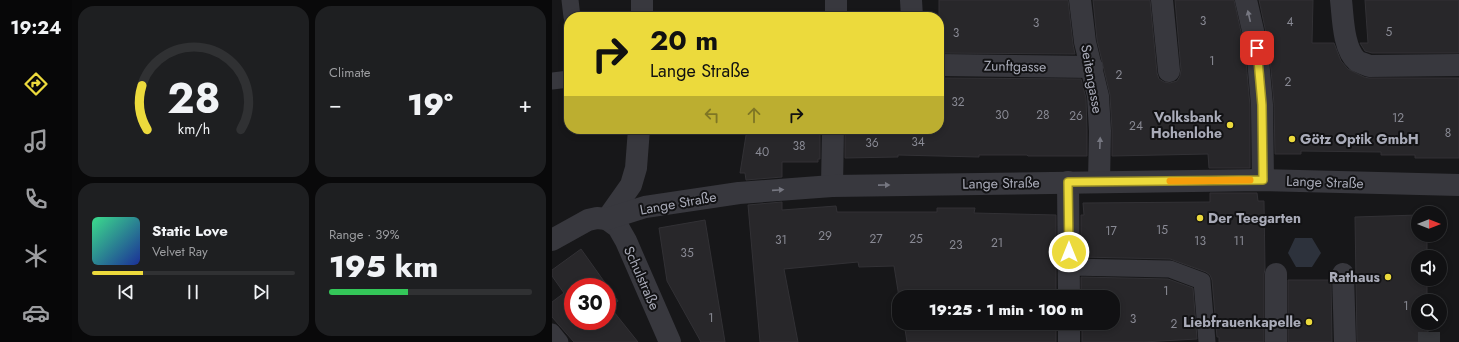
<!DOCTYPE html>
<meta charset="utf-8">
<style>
:root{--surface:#111113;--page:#1e1f21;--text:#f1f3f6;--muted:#9c9da0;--line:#303133;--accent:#ecda3c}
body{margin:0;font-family:Jost,sans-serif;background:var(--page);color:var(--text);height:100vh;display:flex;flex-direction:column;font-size:15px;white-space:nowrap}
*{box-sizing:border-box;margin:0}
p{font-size:13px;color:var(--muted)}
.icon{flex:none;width:22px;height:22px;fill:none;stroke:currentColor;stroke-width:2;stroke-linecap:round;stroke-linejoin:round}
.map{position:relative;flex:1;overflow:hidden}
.drawer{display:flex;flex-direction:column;gap:6px;padding:6px;background:#09090a;width:480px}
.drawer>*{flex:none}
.hud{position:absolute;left:12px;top:12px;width:380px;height:122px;border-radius:16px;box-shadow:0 2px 6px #0003,0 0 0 1px var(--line);background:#ecda3c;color:#111;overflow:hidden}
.needle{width:26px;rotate:90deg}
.buttons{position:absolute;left:859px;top:206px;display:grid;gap:8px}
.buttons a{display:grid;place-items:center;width:36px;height:36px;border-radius:50%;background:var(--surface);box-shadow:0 2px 6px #0003,0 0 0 1px var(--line);font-size:20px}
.speed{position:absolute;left:12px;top:278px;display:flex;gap:8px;font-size:20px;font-weight:700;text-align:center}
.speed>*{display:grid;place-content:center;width:52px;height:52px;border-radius:50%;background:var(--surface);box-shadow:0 2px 6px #0003,0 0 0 1px var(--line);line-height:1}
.speed .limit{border:6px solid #d22;background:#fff;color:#111}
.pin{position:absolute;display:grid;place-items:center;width:34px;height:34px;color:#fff;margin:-17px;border-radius:8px;box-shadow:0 2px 6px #0006}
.me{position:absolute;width:44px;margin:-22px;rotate:0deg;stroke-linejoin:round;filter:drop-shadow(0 0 3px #0008)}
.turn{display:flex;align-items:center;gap:14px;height:84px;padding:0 20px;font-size:18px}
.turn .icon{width:52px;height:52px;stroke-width:2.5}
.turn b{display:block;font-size:28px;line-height:34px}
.lanes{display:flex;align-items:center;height:38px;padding:0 20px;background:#0003;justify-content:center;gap:20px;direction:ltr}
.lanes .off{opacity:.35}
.big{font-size:30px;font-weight:800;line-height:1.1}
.drawer .widget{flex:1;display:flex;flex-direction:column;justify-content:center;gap:6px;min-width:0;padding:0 14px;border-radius:16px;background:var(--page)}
.drawer .dial{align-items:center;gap:0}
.dial svg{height:104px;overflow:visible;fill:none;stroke:var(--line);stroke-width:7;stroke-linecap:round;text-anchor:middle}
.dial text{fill:var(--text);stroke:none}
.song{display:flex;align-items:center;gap:12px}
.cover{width:48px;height:48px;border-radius:6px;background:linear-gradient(135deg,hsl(150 70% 55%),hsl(230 70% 35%))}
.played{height:4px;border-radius:2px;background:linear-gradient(90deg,var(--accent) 25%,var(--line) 25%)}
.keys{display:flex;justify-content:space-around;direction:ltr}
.heat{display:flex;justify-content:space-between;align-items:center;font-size:22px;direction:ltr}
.charge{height:6px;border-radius:3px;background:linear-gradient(90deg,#34c759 39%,var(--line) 0)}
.drawer .tiles{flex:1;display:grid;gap:6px;grid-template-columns:repeat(2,1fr)}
.trip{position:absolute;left:340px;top:290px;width:228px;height:40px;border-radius:16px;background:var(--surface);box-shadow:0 2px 6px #0003,0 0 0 1px var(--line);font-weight:800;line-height:40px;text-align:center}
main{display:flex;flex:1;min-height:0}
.tab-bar{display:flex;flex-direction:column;width:72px;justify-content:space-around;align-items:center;background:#070708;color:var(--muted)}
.tab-bar .icon{width:28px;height:28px}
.tab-bar .selected{color:var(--accent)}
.tab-bar b{font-size:18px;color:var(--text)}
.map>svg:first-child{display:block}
.water{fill:#2d323c}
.building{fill:#28272a;stroke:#323135;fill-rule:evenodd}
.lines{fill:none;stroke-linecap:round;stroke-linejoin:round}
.street-tunnel{stroke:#343539;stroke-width:22;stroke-dasharray:22 11;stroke-linecap:butt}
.lane{stroke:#38383e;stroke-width:17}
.street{stroke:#38383e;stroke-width:22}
.oneway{fill:#767781}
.route-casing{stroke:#998e27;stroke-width:10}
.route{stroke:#ecda3c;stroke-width:7}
.slow{stroke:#f59e0b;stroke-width:7}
.poi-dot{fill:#ecda3c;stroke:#121214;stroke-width:1.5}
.labels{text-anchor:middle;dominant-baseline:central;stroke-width:4;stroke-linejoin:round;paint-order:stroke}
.number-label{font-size:12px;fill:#898a94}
.street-label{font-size:14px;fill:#a9abb8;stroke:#121214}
.poi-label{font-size:14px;font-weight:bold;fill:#a9abb8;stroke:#121214;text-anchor:end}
</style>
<main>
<nav class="tab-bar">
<b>19:24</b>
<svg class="icon selected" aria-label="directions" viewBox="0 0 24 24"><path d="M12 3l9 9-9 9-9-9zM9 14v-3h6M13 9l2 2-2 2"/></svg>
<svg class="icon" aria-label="music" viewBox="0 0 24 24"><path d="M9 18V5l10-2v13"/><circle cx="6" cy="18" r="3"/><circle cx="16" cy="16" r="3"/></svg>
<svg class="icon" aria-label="phone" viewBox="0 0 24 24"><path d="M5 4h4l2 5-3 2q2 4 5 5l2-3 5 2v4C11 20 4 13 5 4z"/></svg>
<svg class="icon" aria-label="climate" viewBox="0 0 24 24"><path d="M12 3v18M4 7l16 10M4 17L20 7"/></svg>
<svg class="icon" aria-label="car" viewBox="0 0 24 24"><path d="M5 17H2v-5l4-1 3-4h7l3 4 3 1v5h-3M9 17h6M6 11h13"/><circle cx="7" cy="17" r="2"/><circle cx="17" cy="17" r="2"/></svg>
</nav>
<section class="drawer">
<div class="tiles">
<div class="widget dial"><svg viewBox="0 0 100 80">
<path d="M14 69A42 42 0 1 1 86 69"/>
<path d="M14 69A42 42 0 0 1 10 35" stroke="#ecda3c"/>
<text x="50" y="56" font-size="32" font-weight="700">28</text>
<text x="50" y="72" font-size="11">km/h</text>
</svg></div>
<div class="widget"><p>Climate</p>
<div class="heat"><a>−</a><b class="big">19°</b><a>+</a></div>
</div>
<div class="widget">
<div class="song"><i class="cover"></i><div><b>Static Love</b><p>Velvet Ray</p></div></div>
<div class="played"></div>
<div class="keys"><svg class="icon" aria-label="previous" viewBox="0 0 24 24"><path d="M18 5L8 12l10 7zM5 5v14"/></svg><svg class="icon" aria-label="pause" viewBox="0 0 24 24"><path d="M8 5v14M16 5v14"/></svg><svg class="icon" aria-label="next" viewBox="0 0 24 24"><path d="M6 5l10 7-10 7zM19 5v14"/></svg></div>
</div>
<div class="widget"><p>Range · 39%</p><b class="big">195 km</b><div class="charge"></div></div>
</div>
</section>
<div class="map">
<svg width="907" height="342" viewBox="0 0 907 342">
<rect width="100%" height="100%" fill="#171719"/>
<path class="water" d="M 743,238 L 760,238 L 769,253 L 760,267 L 744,267 L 736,253 Z"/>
<g class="building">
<path d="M 387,0 L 516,0 L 521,44 L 523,54 L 387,53 Z"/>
<path d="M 541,0 L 598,0 L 605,73 L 607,79 L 612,82 L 618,83 L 625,81 L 628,76 L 629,70 L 623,0 L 682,0 L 693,50 L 698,106 L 698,168 L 657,168 L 656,154 L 560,156 L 560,130 L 558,95 L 545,40 Z"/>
<path d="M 707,0 L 761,0 L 760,43 L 782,43 L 789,61 L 796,69 L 812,77 L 817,78 L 907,78 L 907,158 L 863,158 L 863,155 L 829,155 L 829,152 L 749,151 L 749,154 L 723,154 L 722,104 L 717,47 Z"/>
<path d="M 813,0 L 907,0 L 907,53 L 820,53 L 813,51 L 808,43 L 816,43 Z"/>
<path d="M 387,78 L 529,79 L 534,98 L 535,131 L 535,156 L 476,156 L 475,155 L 427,155 L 427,157 L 346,155 L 346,157 L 293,158 L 293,129 L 387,129 Z"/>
<path d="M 195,129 L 268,129 L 268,159 L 266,159 L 266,162 L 230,162 L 230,177 L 194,180 L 193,173 L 188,173 Z"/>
<path d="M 658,193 L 705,193 L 706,201 L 712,201 L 713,269 L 712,274 L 712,342 L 667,342 L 667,337 L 665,337 L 660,280 L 658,275 L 654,272 L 618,259 L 529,257 L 529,215 L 532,215 L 531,203 L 658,202 Z"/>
<path d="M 230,202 L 230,210 L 284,206 L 285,212 L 385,212 L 385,208 L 423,208 L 422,213 L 504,215 L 504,297 L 347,297 L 342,266 L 307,267 L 306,262 L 232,269 L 246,342 L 208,342 L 196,205 Z"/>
<path d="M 866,215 L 866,235 L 875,235 L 875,257 L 866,257 L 866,279 L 875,279 L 875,301 L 866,301 L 866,323 L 876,323 L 876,342 L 805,342 L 803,217 Z"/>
<path d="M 153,220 L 173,342 L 149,342 L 115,281 L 107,228 Z"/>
<path d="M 29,249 L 66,301 L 58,307 L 86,342 L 22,342 L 0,317 L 0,302 L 12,293 L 0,276 L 0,270 ZM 21,287 L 55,287 L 55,321 L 21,321 Z"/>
<path d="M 529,277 L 616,279 L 641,288 L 645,339 L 591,342 L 530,342 L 530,323 L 561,323 L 561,297 L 529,297 Z"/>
<path d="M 736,280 L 779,280 L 780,342 L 736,342 Z"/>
<path d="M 352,323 L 504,323 L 504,342 L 355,342 Z"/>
</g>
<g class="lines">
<path class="street-tunnel" d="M 877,332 L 877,342"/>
<g class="lane">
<path d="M 18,0 L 20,17"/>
<path d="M 0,81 L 17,79"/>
<path d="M 517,267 L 618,269 L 650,281 L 655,342"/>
<path d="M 0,332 L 8,342"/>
</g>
<g class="street">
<path d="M 359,0 L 360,17"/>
<path d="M 528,0 L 533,42 L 546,96 L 548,131 L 547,182"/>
<path d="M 610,0 L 617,71"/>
<path d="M 694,0 L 705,48 L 710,105 L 711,180"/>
<path d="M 789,0 C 791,17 791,49 805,61 C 809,63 813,64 817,66 L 907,65"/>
<path d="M 90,17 L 90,0"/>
<path d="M 284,17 L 284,0"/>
<path d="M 387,65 L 540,67"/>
<path d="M 516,182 L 517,297"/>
<path d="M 280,186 L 281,129"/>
<path d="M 55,219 L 66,227 L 74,241 L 118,342"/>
<path d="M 55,219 L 79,185 L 84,168 L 87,129"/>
<path d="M 0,240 L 36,220 L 45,218 L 55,219 L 93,207 L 187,193 L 280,186 L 711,180 L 907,185"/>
<path d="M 791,274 L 793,342"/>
<path d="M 517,323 L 517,342"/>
<path d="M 724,342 L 724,274"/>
</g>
</g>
<defs><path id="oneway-solid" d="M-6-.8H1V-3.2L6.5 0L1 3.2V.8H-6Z"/></defs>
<g class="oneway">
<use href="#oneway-solid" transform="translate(697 16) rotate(-103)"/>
<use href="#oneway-solid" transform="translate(548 143) rotate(-88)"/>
<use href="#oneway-solid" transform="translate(332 185) rotate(-1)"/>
<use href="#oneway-solid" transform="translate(226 190) rotate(-4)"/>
</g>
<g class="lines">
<g class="route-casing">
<path id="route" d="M 517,252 L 516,182 L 711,180 L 710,105 L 705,48"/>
</g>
<use href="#route" class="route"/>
<path class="slow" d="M 618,181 L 698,180"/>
</g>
<g class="poi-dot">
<circle cx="678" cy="125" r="4"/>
<circle cx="740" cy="139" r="4"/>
<circle cx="648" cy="218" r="4"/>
<circle cx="836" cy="277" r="4"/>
<circle cx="757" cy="322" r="4"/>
</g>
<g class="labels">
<g class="number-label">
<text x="651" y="21">3</text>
<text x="738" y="22">4</text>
<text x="484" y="23">3</text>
<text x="837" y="32">5</text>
<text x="404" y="33">3</text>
<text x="660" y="61">1</text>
<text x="567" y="75">2</text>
<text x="736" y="82">2</text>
<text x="406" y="102">32</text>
<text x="450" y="115">30</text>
<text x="491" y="115">28</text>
<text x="524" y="116">26</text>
<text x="846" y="118">12</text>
<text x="584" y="126">24</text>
<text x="896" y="133">8</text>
<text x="366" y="142">34</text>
<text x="320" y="143">36</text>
<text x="247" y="146">38</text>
<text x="210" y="152">40</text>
<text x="610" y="230">15</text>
<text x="559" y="231">17</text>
<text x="273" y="236">29</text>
<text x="324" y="239">27</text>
<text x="364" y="239">25</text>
<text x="229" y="240">31</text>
<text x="648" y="241">13</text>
<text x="687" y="241">11</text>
<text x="445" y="243">21</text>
<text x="404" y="245">23</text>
<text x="135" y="253">35</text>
<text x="614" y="291">1</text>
<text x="854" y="306">1</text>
<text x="159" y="318">1</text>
<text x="581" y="319">3</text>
<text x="622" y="324">2</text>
</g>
<g class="street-label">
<text transform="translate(463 66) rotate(1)">Zunftgasse</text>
<text transform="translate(540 79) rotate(80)">Seitengasse</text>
<text transform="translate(773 182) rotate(2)">Lange Straße</text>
<text transform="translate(449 183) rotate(-1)">Lange Straße</text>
<text transform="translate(126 203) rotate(-10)">Lange Straße</text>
<text transform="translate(90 278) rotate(66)">Schulstraße</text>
</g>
<g class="poi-label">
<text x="670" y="117">Volksbank<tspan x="670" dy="16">Hohenlohe</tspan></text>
<text x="748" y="139" text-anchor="start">Götz Optik GmbH</text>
<text x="656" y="218" text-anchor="start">Der Teegarten</text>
<text x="828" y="277">Rathaus</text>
<text x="749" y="322">Liebfrauenkapelle</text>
</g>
</g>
</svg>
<div class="buttons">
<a><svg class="needle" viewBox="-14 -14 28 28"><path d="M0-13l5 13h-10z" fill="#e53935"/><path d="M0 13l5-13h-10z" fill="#9c9da0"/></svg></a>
<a><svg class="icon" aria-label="sound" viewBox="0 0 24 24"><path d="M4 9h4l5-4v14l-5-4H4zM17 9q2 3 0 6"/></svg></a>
<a><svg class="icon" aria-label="search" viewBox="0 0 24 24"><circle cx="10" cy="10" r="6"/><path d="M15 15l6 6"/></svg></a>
</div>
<div class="speed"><div class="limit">30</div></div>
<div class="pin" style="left:705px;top:48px;background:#d93025"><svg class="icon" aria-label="arrive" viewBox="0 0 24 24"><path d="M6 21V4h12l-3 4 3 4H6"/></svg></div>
<svg class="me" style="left:517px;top:252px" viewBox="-20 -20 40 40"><circle r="17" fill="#ecda3c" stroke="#fff" stroke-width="3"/><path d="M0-11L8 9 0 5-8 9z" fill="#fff"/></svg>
<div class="trip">19:25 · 1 min · 100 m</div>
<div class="hud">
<div class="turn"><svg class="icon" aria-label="right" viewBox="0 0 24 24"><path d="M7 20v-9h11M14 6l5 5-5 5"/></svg><div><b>20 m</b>Lange Straße</div></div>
<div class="lanes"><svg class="icon off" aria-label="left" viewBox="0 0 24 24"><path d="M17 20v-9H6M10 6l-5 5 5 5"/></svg><svg class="icon off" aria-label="ahead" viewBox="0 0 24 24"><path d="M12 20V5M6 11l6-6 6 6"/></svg><svg class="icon" aria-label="right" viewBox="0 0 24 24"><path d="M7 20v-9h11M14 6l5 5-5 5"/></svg></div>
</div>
</div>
</main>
